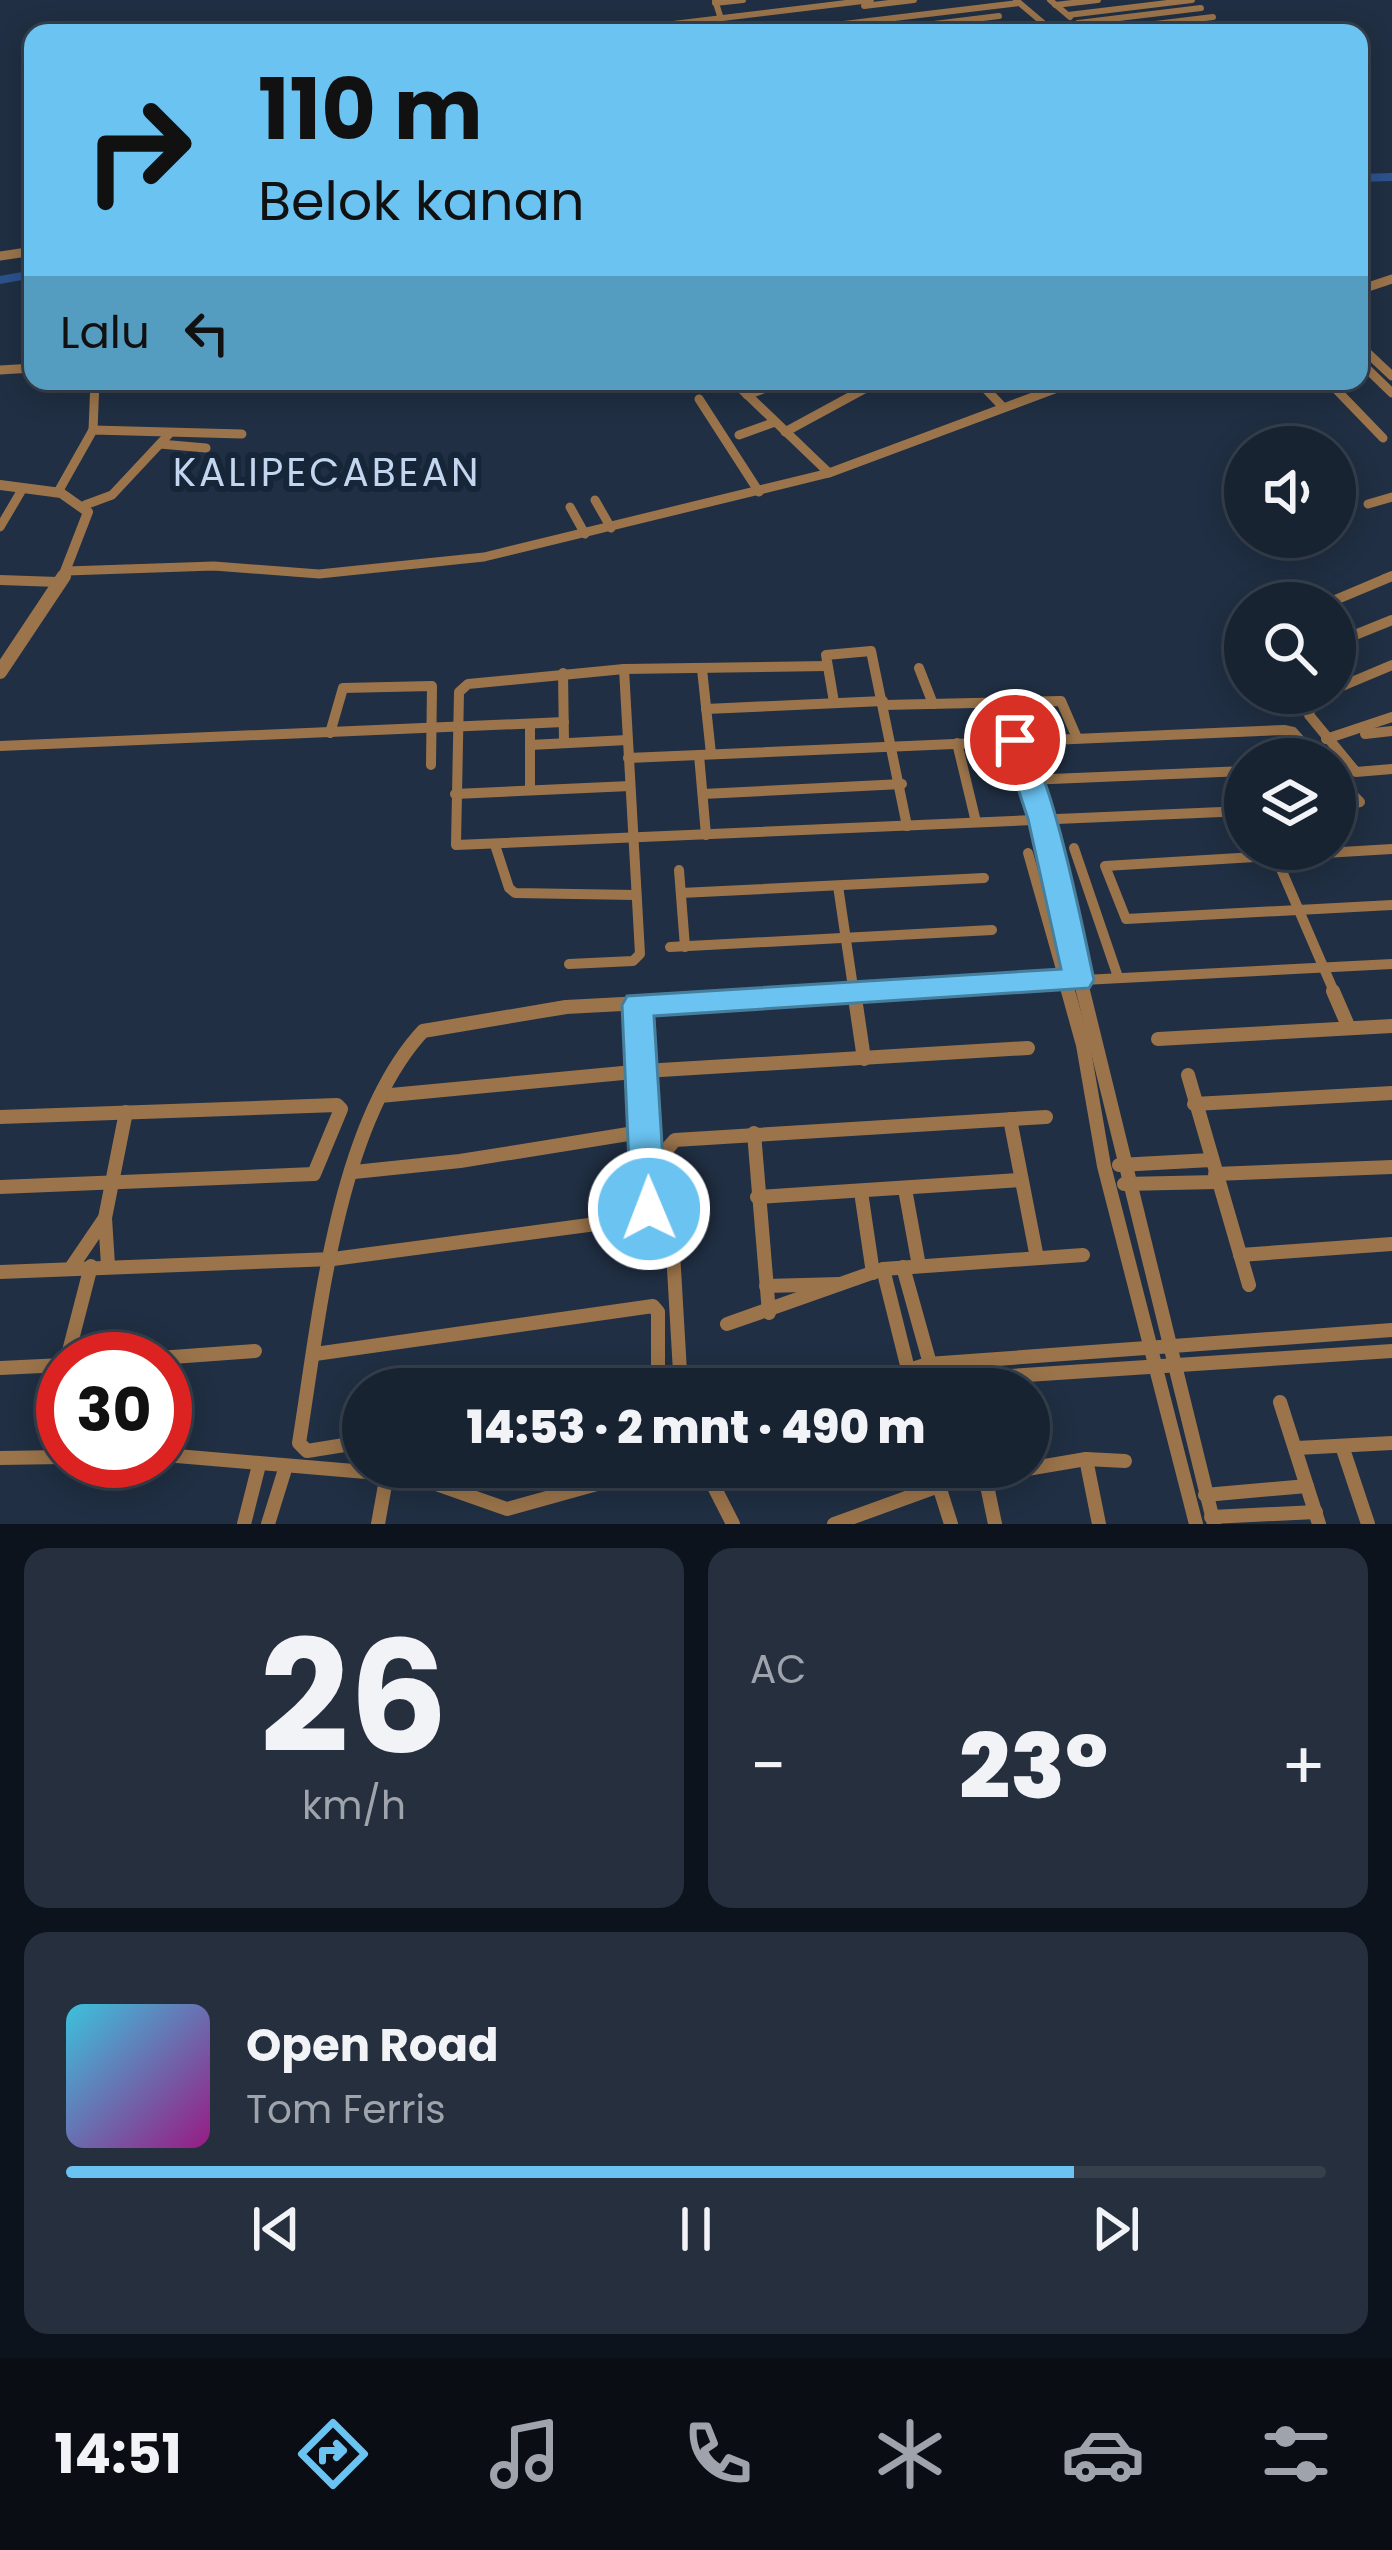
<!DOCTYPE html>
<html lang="id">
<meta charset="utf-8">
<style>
:root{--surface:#182332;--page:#252f3e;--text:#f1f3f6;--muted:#9fa4ac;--line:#36404d;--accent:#6ac3f1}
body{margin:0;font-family:Poppins,sans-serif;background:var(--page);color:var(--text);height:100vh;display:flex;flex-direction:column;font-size:45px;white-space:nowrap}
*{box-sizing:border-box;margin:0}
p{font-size:39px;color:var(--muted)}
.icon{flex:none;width:66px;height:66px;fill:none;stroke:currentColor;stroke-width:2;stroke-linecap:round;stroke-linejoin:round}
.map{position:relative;height:1524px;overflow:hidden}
.side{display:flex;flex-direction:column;gap:24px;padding:24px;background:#0d131c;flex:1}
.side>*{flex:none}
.banner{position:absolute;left:24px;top:24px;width:1344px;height:366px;border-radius:24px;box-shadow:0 6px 30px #0003,0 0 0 3px var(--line);background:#6ac3f1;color:#111;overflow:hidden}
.fabs{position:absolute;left:1224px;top:426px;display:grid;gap:24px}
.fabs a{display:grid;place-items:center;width:132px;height:132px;border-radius:50%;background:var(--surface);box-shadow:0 6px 30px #0003,0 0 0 3px var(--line);font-size:60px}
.speed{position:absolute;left:36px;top:1332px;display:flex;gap:24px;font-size:60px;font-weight:700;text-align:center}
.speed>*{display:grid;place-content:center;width:156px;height:156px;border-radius:50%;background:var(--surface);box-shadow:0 6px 30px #0003,0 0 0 3px var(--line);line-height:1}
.speed .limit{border:18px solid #d22;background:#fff;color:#111}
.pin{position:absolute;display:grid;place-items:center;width:102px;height:102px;color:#fff;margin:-51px;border:6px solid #fff;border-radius:50%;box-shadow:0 3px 12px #0007}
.me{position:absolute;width:132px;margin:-66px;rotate:359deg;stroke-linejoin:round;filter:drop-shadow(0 0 9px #0008)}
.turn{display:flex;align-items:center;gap:42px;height:252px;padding:0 36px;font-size:54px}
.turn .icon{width:156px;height:156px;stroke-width:2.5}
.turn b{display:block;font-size:84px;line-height:102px}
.then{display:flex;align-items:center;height:114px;padding:0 36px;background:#0003;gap:24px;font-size:45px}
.big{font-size:90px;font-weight:800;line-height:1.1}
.side .card{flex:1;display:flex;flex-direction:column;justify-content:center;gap:18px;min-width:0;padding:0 42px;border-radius:24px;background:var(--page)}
.side .dial{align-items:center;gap:0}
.dial b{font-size:156px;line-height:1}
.song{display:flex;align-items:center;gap:36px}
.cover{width:144px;height:144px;border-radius:18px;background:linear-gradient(135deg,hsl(190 70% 55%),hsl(310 70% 35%))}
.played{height:12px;border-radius:6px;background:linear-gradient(90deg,var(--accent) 80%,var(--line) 80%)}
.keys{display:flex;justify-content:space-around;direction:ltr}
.heat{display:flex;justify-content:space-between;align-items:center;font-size:66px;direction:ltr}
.side .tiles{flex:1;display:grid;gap:24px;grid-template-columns:1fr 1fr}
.card:last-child{grid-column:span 2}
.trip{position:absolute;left:342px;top:1368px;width:708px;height:120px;border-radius:60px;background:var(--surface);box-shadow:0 6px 30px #0003,0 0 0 3px var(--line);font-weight:800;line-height:120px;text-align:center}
.tab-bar{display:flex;height:192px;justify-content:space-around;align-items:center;background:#0a0e14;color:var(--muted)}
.tab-bar .icon{width:84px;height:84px}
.tab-bar .active{color:var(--accent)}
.tab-bar b{font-size:54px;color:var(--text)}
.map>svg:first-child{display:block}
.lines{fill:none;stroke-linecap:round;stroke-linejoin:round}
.river{fill:#2c528d;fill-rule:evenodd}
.minor-far3{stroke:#9b744b;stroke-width:6}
.minor-far2{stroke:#9b744b;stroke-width:9}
.minor-far1{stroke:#9b744b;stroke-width:10}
.minor{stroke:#9b744b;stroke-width:14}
.tertiary-far1{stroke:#9b744b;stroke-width:10}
.tertiary{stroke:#9b744b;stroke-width:14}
.route{fill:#6ac3f1;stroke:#457f9d;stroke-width:3}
.labels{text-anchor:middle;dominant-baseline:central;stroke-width:12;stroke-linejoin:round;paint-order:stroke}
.quarter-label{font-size:39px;letter-spacing:3px;fill:#c3d6ef;stroke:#172538}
</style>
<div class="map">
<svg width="1392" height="1524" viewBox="0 0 1392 1524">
<rect width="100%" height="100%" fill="#202f43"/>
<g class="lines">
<g class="river">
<path d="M 1392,173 L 1392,181 L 1359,182 L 1359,174 Z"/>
<path d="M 33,270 L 33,278 L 0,284 L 0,276 Z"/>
</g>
<g class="minor-far3">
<path d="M 715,0 L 721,19"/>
<path d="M 1016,0 L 1055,33"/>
<path d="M 1050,0 L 1070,17"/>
<path d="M 715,3 L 743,0"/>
<path d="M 1055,5 L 1098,0"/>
<path d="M 864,6 L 914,0"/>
<path d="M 1068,15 L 1192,0"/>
<path d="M 1078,23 L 1201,8"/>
<path d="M 615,31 L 871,0"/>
<path d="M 1089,32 L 1213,17"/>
<path d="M 585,33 L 617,32"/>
<path d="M 769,33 L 1019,3"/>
<path d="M 860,33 L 999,16"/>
<path d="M 950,33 L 1011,26"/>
<path d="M 1172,33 L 1220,27"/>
<path d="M 1359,207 L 1368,203"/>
<path d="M 7,255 L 33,251"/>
</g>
<g class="minor-far2">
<path d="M 0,256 L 27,252"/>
<path d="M 1359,290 L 1392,279"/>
<path d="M 1359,345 L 1392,376"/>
<path d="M 1359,361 L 1392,393"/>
<path d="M 0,370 L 33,368"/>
<path d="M 733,381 L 829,473"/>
<path d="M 978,381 L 1001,405"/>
<path d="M 1328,381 L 1383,438"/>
<path d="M 582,386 L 624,381"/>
<path d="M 937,386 L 955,381"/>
<path d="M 747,395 L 784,381"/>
<path d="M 699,399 L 759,492"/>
<path d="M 93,430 L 95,381"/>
<path d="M 785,432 L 879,381"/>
<path d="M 739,435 L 775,422"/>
<path d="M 160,444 L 206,448"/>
<path d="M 58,492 L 93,430 L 242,434"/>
<path d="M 595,500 L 611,528"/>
<path d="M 1368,504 L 1392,497"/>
<path d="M 85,505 L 112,495 L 170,433"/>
<path d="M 570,507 L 585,534"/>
<path d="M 0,527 L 23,488"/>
<path d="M 67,571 L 214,566 L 319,574 L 484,557 L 829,473 L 1076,381"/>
<path d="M 1384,579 L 1392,576"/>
</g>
<g class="minor-far1">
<path d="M 0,580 L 58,582"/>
<path d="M 1328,603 L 1392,576"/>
<path d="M 1335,643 L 1392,620"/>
<path d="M 827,666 L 624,669 L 468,684 L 459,692 L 456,845 L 1245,811"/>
<path d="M 919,668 L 933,704"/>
<path d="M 702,669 L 711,754"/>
<path d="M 563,673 L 564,743"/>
<path d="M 1335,689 L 1392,665"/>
<path d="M 1325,693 L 1313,698 L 1309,715 L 1356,772 L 1392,769"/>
<path d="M 1011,701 L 1084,994"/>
<path d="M 834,702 L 826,655 L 871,651 L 907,826"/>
<path d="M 884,705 L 1061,701 L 1077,738"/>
<path d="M 706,709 L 883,701"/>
<path d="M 530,724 L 530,790"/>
<path d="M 330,733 L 343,688 L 432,686 L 431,765"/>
<path d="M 1365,734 L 1392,731"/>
<path d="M 1326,739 L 1392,717"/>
<path d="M 957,743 L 976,822"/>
<path d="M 530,745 L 627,740"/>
<path d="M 0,746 L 564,722"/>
<path d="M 699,755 L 706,835"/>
<path d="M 628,758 L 1284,730 L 1293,732 L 1317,759"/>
<path d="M 1335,777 L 1360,802 L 1335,807"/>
<path d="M 1027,780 L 1245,771"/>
<path d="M 455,794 L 630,786"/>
<path d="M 703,794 L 902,784"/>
<path d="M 495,845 L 509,888 L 515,893 L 635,895"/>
<path d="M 1074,848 L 1118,977"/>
<path d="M 1392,849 L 1105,866 L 1126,919 L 1392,905"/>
<path d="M 1028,853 L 1068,994"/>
<path d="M 1275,855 L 1335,994"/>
<path d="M 679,870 L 685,947"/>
<path d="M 838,886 L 854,994"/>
<path d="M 681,893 L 984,878"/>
<path d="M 670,947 L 992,930"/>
<path d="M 569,964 L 633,961 L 640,954 L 624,669"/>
<path d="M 811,994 L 1392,964"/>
</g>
<g class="minor">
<path d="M 854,991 L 864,1059"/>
<path d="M 1068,991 L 1083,1045 L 1104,1166 L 1196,1524"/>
<path d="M 1083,991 L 1214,1524"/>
<path d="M 1333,991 L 1349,1028"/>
<path d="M 1158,1039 L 1392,1026"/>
<path d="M 1188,1075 L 1249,1285"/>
<path d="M 380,1096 L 644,1071 L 1028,1048"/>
<path d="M 1194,1104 L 1392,1093"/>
<path d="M 0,1117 L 337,1105 L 341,1109 L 314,1174 L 0,1187"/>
<path d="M 1010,1119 L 1037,1258"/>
<path d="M 754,1133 L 769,1313"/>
<path d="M 1119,1165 L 1211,1160"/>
<path d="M 354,1172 L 460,1161 L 647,1131"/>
<path d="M 1215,1174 L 1392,1167"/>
<path d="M 1124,1184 L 1217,1182"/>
<path d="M 905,1189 L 919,1266"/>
<path d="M 861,1192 L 873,1273"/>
<path d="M 757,1197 L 1020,1180"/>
<path d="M 105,1218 L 126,1112"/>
<path d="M 1240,1255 L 1392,1244"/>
<path d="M 903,1267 L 937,1389"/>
<path d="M 71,1268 L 105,1218 L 108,1265"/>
<path d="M 883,1269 L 913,1389"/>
<path d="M 0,1272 L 333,1259 L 641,1218 L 649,1209 L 638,1005"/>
<path d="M 766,1286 L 840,1284"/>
<path d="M 727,1324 L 883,1269 L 1083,1255"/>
<path d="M 315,1354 L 653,1306 L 658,1312 L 658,1389"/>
<path d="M 67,1359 L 91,1266"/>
<path d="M 145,1359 L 255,1351"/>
<path d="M 0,1368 L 63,1365"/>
<path d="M 681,1389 L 667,1149 L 675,1140 L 1046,1117"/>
<path d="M 851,1389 L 928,1364 L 1392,1330"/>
<path d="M 908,1389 L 934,1381 L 1392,1351"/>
<path d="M 1280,1402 L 1319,1524"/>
<path d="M 363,1442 L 307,1451 L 299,1443 C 319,1321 336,1125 423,1031 L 566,1007 L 869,991"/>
<path d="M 1342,1446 L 1368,1524"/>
<path d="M 1297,1448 L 1392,1443"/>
<path d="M 165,1455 L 413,1476 L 557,1471 L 614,1478"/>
<path d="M 0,1458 L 63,1457"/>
<path d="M 1086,1459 L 1099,1524"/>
<path d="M 704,1467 L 733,1524"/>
<path d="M 943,1467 L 939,1486 L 951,1524"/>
<path d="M 975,1467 L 985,1476 L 995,1524"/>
<path d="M 985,1476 L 1086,1459 L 1125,1461"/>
<path d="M 416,1477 L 507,1509 L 658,1467"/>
<path d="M 1205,1495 L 1307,1486"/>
<path d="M 1211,1517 L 1316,1512"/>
<path d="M 244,1524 L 259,1465"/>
<path d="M 268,1524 L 286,1466"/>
<path d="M 378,1524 L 387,1474"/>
<path d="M 834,1524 L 939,1486"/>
</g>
<path class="tertiary-far1" d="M 0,485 L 61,493 L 88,512 L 62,579"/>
<path class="tertiary" d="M 0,672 L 64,576"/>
</g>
<path class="route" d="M 1015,731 C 1047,740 1085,940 1094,980 L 1089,988 L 654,1016 L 666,1209 L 661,1219 L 649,1224 L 636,1219 L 631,1209 L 622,1005 L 627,996 L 1061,969 L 1028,819 L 1002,740 Z"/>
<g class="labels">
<g class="quarter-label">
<text x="327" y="472">KALIPECABEAN</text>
</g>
</g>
</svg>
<div class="fabs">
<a><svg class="icon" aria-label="sound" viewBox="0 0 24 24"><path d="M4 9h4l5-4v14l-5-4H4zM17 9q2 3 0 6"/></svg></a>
<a><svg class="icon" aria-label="search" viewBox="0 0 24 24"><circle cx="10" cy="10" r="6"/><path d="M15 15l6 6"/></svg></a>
<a><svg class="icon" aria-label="layers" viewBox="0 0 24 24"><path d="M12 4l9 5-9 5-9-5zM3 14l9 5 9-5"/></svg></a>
</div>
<div class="speed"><div class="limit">30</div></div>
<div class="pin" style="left:1015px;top:740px;background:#d93025"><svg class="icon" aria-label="arrive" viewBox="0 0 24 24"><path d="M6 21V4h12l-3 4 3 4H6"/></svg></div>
<svg class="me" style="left:649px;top:1209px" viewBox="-20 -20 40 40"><circle r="17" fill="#6ac3f1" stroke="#fff" stroke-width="3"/><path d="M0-11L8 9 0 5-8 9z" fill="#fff"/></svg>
<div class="trip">14:53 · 2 mnt · 490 m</div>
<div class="banner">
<div class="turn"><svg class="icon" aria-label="right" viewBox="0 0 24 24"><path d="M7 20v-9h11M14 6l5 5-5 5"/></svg><div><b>110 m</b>Belok kanan</div></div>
<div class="then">Lalu<svg class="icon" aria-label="left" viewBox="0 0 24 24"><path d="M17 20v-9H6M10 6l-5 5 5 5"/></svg></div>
</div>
</div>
<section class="side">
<div class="tiles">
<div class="card dial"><b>26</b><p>km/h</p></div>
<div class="card"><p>AC</p>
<div class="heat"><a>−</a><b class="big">23°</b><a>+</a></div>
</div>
<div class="card">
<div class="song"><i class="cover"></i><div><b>Open Road</b><p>Tom Ferris</p></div></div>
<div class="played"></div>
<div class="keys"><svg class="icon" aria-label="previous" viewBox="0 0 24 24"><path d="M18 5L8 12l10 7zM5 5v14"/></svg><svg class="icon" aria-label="pause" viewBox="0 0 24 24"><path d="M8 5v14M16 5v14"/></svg><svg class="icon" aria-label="next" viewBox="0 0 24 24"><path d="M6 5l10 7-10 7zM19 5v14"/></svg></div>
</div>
</div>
</section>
<nav class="tab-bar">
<b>14:51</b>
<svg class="icon active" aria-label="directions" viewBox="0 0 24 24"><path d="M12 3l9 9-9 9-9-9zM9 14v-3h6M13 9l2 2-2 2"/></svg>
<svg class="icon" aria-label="music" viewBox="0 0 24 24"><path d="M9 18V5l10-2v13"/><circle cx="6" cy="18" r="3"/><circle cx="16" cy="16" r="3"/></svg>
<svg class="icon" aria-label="phone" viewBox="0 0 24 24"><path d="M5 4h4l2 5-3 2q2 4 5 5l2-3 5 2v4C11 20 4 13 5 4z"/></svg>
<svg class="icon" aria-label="climate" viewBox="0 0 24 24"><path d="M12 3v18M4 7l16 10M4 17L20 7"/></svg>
<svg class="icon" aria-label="car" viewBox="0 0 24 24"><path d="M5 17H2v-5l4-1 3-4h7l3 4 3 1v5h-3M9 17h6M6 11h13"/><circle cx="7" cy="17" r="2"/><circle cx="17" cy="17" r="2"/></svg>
<svg class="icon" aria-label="filters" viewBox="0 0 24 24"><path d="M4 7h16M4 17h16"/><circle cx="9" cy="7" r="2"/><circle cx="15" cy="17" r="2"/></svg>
</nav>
